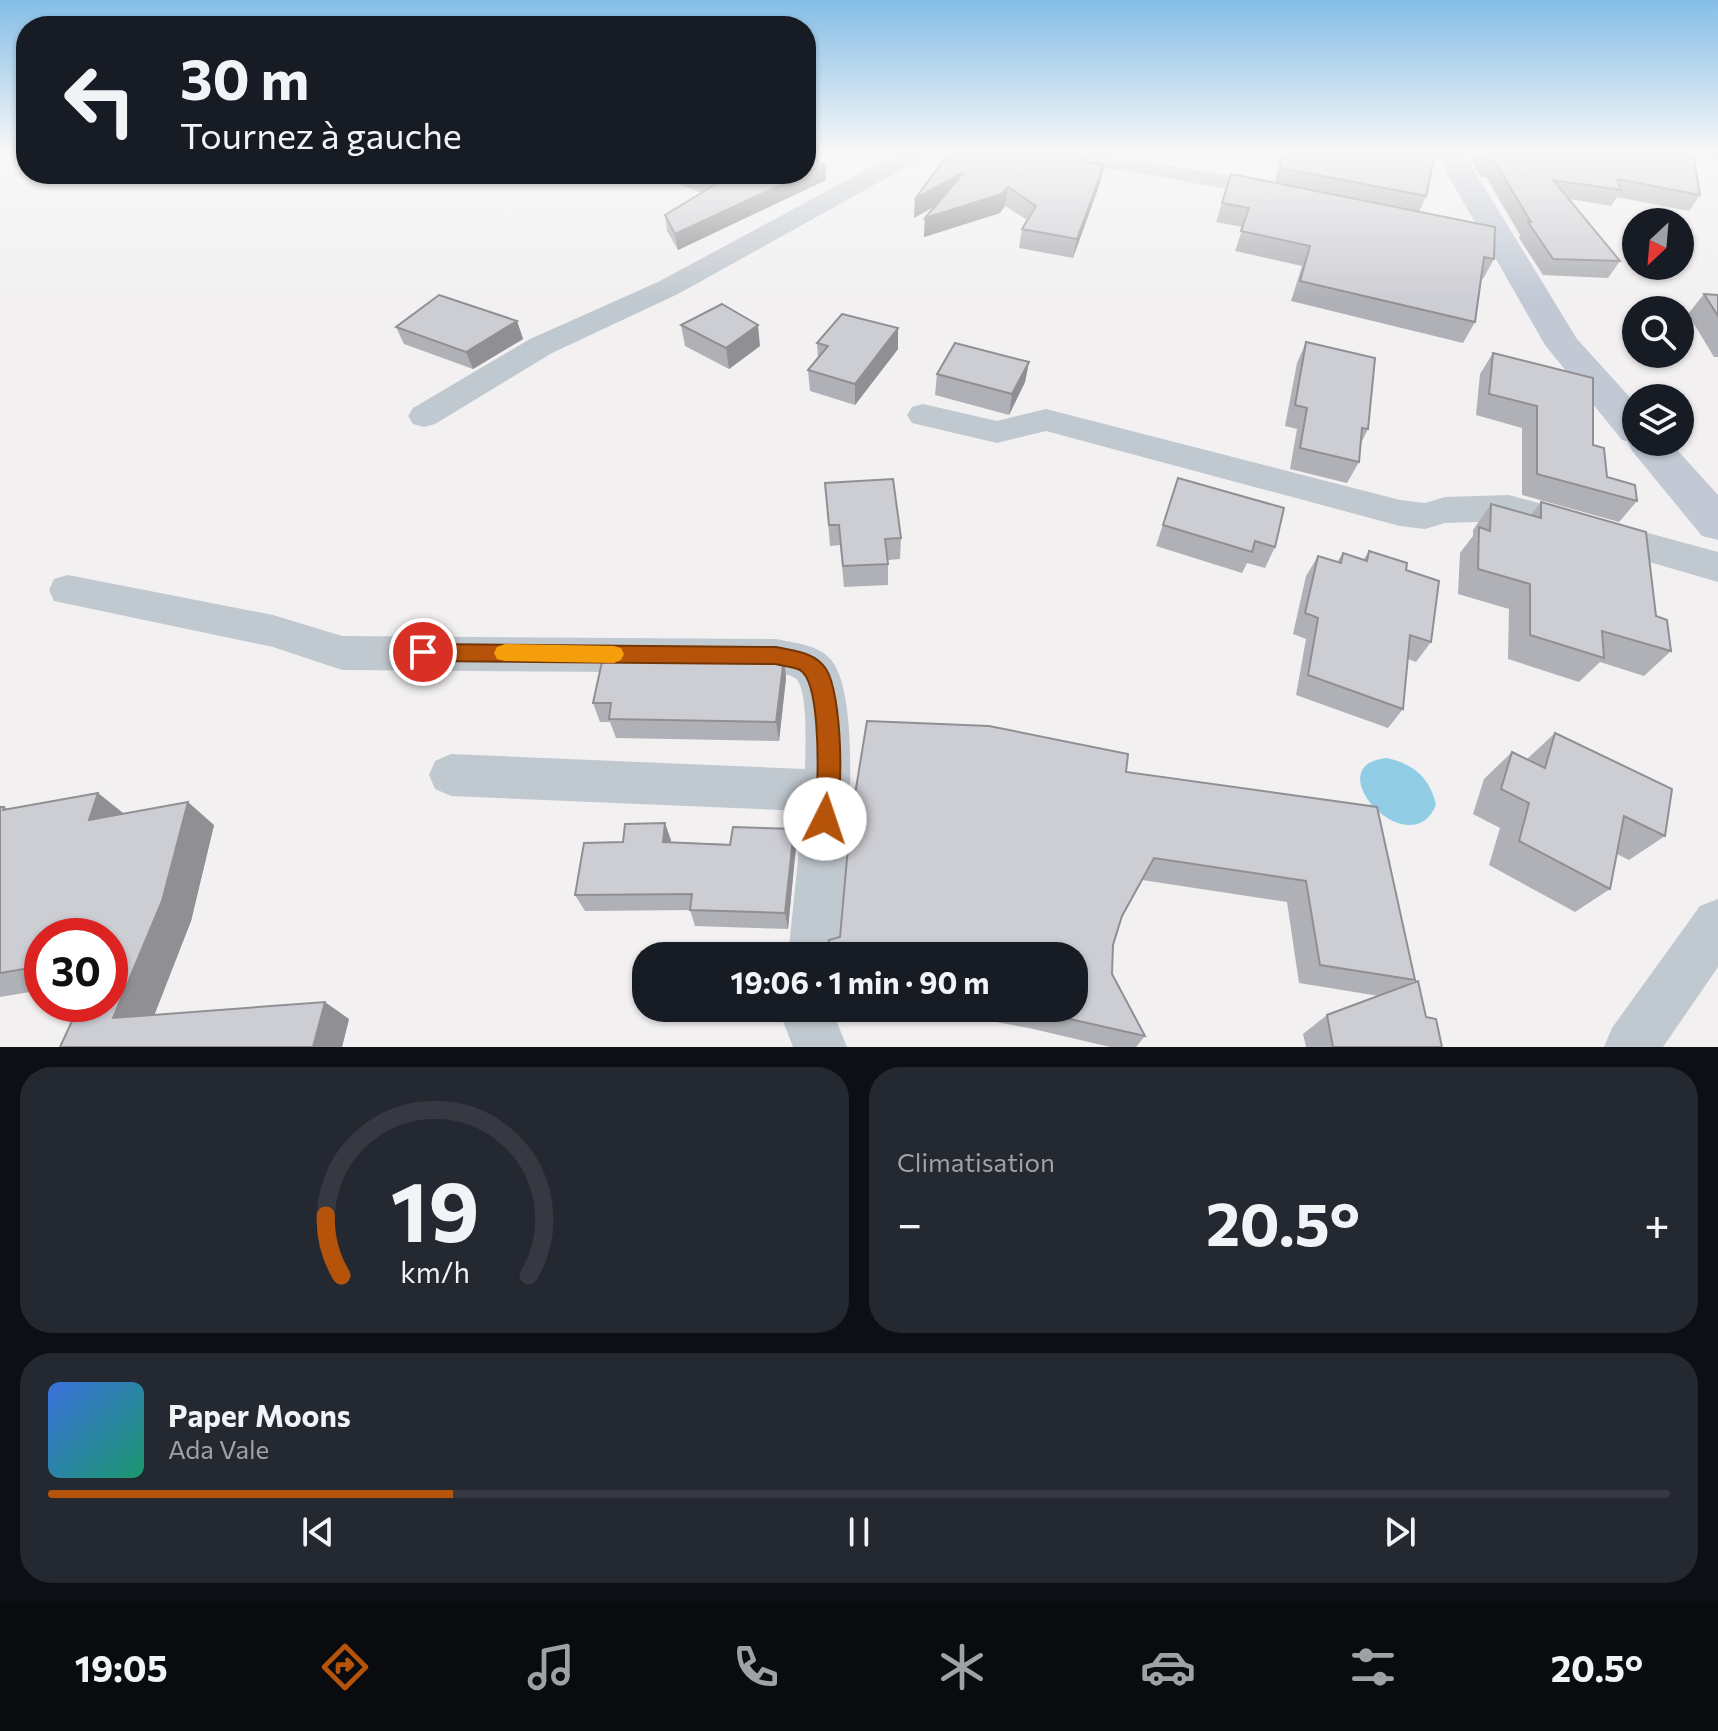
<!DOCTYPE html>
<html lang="fr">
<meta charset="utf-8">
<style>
:root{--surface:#171b24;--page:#242831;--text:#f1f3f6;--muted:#9ea1a6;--line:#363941;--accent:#b45309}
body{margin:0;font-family:Commissioner,sans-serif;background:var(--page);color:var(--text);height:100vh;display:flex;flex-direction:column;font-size:30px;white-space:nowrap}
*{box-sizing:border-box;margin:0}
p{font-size:26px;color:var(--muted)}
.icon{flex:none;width:44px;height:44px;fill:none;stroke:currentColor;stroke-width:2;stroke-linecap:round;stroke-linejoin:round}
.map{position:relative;height:1047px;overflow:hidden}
.details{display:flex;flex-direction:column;gap:20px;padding:20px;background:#0d0f14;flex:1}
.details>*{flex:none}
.top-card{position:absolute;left:16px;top:16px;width:800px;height:168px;border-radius:32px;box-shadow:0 2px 6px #0004;background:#171b24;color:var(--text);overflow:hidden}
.needle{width:52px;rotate:206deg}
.controls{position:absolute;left:1622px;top:208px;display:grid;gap:16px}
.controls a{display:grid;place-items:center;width:72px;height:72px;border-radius:50%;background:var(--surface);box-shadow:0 2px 6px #0004;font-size:40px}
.speed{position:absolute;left:24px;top:918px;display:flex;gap:16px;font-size:40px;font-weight:700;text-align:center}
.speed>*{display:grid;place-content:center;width:104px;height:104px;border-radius:50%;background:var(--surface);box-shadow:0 2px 6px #0004;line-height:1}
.speed .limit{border:12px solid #d22;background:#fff;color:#111}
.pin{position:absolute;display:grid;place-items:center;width:68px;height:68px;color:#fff;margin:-34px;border:4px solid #fff;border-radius:50%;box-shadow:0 2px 8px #0007}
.me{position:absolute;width:88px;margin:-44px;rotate:4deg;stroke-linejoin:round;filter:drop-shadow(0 0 6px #0008)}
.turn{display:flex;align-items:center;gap:28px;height:168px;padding:0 32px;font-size:36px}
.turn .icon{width:104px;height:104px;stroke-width:2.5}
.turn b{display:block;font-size:56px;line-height:68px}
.big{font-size:60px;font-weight:700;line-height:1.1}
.details .widget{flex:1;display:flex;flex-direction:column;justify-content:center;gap:12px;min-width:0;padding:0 28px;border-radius:32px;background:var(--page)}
.details .dial{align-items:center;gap:0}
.dial svg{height:208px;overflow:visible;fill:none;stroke:var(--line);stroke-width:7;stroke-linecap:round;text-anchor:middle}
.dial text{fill:var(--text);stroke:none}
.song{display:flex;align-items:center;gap:24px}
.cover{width:96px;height:96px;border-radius:12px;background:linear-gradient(135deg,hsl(220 70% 55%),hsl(160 70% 35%))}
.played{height:8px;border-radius:4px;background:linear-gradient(90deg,var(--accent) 25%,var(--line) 25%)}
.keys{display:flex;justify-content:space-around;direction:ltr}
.heat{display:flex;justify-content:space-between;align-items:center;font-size:44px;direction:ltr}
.details .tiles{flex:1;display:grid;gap:20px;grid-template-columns:1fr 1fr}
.widget:last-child{grid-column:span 2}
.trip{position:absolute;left:632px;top:942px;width:456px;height:80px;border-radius:32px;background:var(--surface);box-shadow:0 2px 6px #0004;font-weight:700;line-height:80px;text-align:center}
.menu{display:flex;height:128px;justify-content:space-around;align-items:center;background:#090b0e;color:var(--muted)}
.menu .icon{width:56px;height:56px}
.menu .on{color:var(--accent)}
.menu b{font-size:36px;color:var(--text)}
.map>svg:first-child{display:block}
.water{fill:#92cde6}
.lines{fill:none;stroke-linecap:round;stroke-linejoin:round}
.street{fill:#c1c9d0;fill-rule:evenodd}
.secondary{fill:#c2c9d5;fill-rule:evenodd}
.wall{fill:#b0b1b6}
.shaded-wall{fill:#909094}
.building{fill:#cdced4;stroke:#909094;stroke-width:2}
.route{fill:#b45309;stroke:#753606;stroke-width:2}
.slow{fill:#f59e0b}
</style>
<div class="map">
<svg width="1718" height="1047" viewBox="0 0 1718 1047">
<rect width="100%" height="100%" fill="#f2f0f0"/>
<path class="water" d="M 1386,758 C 1412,763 1430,777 1436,805 C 1410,867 1315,766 1386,758 Z"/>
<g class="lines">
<g class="street">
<path d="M 896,154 L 925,154 L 921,159 L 678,294 L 552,353 L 435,424 L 424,427 L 413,424 L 408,416 L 413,408 L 530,339 L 658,282 Z"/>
<path d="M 1037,154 L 1104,154 L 1276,184 L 1285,186 L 1288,191 L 1285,196 L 1276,198 L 1128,171 L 1049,161 L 1041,159 Z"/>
<path d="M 923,404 L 997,421 L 1046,409 L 1400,500 L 1425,503 L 1445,497 L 1509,495 L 1718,552 L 1718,582 L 1509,521 L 1445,523 L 1425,529 L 1400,526 L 1046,431 L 997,443 L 912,423 L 907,415 L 912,407 Z"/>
<path d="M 68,575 L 273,615 L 342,636 L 776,639 C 795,643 820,645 832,661 C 866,706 843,896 838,956 L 788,956 L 803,811 L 451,796 L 435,789 L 429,775 L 435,761 L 451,754 L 805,769 C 805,752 809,687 795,678 C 791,675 782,674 776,673 L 342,670 L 273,647 L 54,601 L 49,590 L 54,579 Z"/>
<path d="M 1718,899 L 1718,967 L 1663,1047 L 1604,1047 L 1612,1028 L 1700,906 Z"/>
<path d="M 784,1008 L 836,1008 L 836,1020 L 847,1047 L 793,1047 L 783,1021 Z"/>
</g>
<path class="secondary" d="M 1436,154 L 1464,154 L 1577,339 L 1636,404 L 1636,442 L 1670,442 L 1718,495 L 1718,540 L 1702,536 L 1633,452 L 1627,441 L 1622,440 L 1545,345 Z"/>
</g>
<g class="wall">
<path d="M 1281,154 L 1435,154 L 1426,196 L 1419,212 L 1494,259 L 1483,279 L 1481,279 L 1475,322 L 1463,343 L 1291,301 L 1302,266 L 1235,251 L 1243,227 L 1216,222 L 1231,174 L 1275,183 Z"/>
<path d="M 1467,154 L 1693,154 L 1700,195 L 1689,211 L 1617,197 L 1611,206 L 1569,199 L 1620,261 L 1608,278 L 1543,275 L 1519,238 L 1520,235 L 1486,177 L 1481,177 Z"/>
<path d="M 1710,154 L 1718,154 L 1718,162 Z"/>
<path d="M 1086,155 L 1085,162 L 1104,165 L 1100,183 L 1073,258 L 1019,248 L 1022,229 L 1027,220 L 1005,206 L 1000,213 L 924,237 L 925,218 L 935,206 L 914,218 L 915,199 Z"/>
<path d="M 825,164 L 826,180 L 678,250 L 667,231 L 665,215 L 701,193 L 674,182 L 672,174 L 806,174 Z"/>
<path d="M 1704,294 L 1718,295 L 1718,357 L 1714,357 L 1688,314 Z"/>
<path d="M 517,321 L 523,339 L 473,369 L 404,344 L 396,327 Z"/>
<path d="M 681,325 L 760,346 L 729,369 L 685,346 Z"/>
<path d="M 1306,342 L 1368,429 L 1361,443 L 1359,462 L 1347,483 L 1290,469 L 1297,429 L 1285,426 L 1297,363 Z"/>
<path d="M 817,343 L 898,349 L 855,405 L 810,391 L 808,370 L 818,358 Z"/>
<path d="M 1493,353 L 1593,445 L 1607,477 L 1637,501 L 1619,522 L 1522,495 L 1522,428 L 1476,415 L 1480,374 Z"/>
<path d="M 1029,362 L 1025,382 L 1009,415 L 935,395 L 937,374 Z"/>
<path d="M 1178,478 L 1275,547 L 1265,568 L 1247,563 L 1242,573 L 1156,546 Z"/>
<path d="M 825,483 L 901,538 L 900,559 L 888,560 L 888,585 L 844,587 L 840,545 L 830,546 Z"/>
<path d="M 1541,502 L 1656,616 L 1671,651 L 1644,676 L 1600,662 L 1579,682 L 1508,659 L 1509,609 L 1458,594 L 1460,553 L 1473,536 L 1473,530 L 1491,504 L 1531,515 Z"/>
<path d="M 1369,551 L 1406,570 L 1431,642 L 1416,662 L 1408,659 L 1403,709 L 1388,728 L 1296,695 L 1306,639 L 1293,634 L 1306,576 L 1318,556 L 1337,562 L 1343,553 L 1364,559 Z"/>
<path d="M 784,658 L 786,678 L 779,741 L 616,738 L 610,722 L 600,722 L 593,703 Z"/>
<path d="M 1555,733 L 1665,836 L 1629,860 L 1617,854 L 1610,889 L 1575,912 L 1489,865 L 1500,828 L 1473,814 L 1484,779 L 1512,752 L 1527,759 Z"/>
<path d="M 1126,772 L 1377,807 L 1415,980 L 1407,985 L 1442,1047 L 1306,1047 L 1303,1034 L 1327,1015 L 1379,996 L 1299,983 L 1287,902 L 1142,880 L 1122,916 L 1113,945 L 1112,974 L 1145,1036 L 1136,1047 L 1110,1047 L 1029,1028 L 919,1008 L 1074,1008 L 840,937 Z"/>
<path d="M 0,807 L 4,807 L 8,809 L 125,814 L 214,825 L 191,921 L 154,1015 L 349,1019 L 342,1047 L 60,1047 L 110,1004 L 42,936 L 42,990 L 0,997 Z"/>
<path d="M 671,840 L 671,842 L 796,846 L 788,929 L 695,926 L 690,910 L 585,911 L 575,895 L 623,842 Z"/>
</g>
<g class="shaded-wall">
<path d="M 825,164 L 826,180 L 678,250 L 675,234 Z"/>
<path d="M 1104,165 L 1100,183 L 1073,258 L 1077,239 Z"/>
<path d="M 964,172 L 963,190 L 914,218 L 915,199 Z"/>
<path d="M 1008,187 L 1005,206 L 1000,213 L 924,237 L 925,218 Z"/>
<path d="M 517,321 L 523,339 L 473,369 L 466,352 Z"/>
<path d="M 758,325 L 760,346 L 729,369 L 726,348 Z"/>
<path d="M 898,328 L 898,349 L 855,405 L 855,384 Z"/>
<path d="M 1029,362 L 1025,382 L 1009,415 L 1012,394 Z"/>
<path d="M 784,658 L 786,678 L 779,741 L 776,722 Z"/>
<path d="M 98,793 L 127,816 L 89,820 Z"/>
<path d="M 188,802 L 214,825 L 191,921 L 147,1034 L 113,1018 Z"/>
<path d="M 665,823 L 671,840 L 669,859 L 663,842 Z"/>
<path d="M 794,829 L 796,846 L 788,929 L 785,913 Z"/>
<path d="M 325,1002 L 349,1019 L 342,1047 L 313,1047 Z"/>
</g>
<g class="building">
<path d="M 948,154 L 1083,154 L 1086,155 L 1082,161 L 1104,165 L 1077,239 L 1022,229 L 1036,206 L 1008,187 L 1002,194 L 925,218 L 964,172 L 915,199 Z"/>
<path d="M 1283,154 L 1435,154 L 1426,196 L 1281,168 Z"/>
<path d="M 1485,154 L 1693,154 L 1700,195 L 1617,179 L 1621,190 L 1553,180 L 1620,261 L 1553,259 L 1528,222 L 1531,222 L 1495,162 L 1489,161 Z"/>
<path d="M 806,157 L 825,164 L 806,173 Z"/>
<path d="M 691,174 L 804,174 L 675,234 L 665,215 L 716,184 Z"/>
<path d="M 1231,174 L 1495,227 L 1494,259 L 1484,257 L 1475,322 L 1300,281 L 1310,246 L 1241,231 L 1249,208 L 1222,203 Z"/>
<path d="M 1704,294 L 1718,295 L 1718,316 Z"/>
<path d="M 439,295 L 517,321 L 466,352 L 396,327 Z"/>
<path d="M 722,304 L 758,325 L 726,348 L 681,325 Z"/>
<path d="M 842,314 L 898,328 L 855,384 L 808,370 L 828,346 L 817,343 Z"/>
<path d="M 1306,342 L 1375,358 L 1368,429 L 1362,428 L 1359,462 L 1300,448 L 1307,408 L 1295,405 Z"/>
<path d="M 955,343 L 1029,362 L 1012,394 L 937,374 Z"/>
<path d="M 1493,353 L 1593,378 L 1593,445 L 1604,448 L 1607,477 L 1635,485 L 1637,501 L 1537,474 L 1537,406 L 1489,394 Z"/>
<path d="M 1178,478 L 1284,508 L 1275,547 L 1255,541 L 1252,552 L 1163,525 Z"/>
<path d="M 893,479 L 901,538 L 885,539 L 888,564 L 843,566 L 839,525 L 829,525 L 825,483 Z"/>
<path d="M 1541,502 L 1646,532 L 1656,616 L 1667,620 L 1671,651 L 1602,631 L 1604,658 L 1530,635 L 1530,584 L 1478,569 L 1479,527 L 1490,531 L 1491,504 L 1541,518 Z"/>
<path d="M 1369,551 L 1407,563 L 1406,570 L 1439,581 L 1431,642 L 1410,635 L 1403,709 L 1308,675 L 1318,618 L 1305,613 L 1318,556 L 1341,563 L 1343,553 L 1367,561 Z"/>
<path d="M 603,657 L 784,658 L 776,722 L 609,719 L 611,703 L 593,703 Z"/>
<path d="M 867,721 L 989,726 L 1128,754 L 1126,772 L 1377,807 L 1415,980 L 1320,965 L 1306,881 L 1154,858 L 1122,916 L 1113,945 L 1112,974 L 1145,1036 L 1021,1008 L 1074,1008 L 1074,956 L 827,956 L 829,940 L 840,937 L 850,825 Z"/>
<path d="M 1555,733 L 1672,789 L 1665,836 L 1624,816 L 1610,889 L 1519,841 L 1529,803 L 1501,789 L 1512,752 L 1545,768 Z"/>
<path d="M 98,793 L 89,820 L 188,802 L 162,901 L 113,1018 L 325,1002 L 313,1047 L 60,1047 L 80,1004 L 110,1004 L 110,936 L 42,936 L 42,966 L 0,973 L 0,807 L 4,807 L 3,810 Z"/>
<path d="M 665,823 L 663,842 L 730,845 L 733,827 L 794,829 L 785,913 L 690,910 L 692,894 L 575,895 L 584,843 L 623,842 L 625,824 Z"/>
<path d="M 1418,981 L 1426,1017 L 1436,1019 L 1442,1047 L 1333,1047 L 1327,1015 Z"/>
</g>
<linearGradient id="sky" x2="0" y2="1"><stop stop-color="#85bee7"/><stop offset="0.51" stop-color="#f9f8f8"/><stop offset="1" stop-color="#f9f8f8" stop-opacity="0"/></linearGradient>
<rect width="1718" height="300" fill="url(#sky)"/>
<path class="route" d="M 423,644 L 776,647 C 794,651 815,652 826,669 C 842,693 845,800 833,827 L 825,830 L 817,827 C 811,815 816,804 817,791 C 818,768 820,681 800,670 C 794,667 783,666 776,664 L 423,661 L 416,658 L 413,652 L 416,646 Z"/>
<path class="slow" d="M 505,644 L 614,646 L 621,648 L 624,654 L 621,660 L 614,663 L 505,661 L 497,659 L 494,653 L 497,647 Z"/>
</svg>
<div class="controls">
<a><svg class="needle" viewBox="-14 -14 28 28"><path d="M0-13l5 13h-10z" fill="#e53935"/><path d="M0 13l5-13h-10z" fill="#9ea1a6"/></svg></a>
<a><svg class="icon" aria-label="search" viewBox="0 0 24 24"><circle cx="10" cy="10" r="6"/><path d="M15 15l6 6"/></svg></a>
<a><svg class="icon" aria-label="layers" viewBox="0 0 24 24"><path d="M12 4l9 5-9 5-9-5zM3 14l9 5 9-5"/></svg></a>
</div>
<div class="speed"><div class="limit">30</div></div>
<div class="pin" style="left:423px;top:652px;background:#d93025"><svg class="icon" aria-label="arrive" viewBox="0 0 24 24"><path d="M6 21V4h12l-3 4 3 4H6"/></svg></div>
<svg class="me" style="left:825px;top:819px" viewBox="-20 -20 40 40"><circle r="19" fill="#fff"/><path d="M0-13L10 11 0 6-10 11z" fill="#b45309"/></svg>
<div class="trip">19:06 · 1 min · 90 m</div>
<div class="top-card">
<div class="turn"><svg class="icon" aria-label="left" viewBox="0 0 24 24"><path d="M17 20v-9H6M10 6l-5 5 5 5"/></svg><div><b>30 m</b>Tournez à gauche</div></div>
</div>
</div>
<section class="details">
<div class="tiles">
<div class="widget dial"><svg viewBox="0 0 100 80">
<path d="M14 69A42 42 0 1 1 86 69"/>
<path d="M14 69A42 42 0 0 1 8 46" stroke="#b45309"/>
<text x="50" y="56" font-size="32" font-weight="700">19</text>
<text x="50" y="72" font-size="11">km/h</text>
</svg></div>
<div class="widget"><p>Climatisation</p>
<div class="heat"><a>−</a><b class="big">20.5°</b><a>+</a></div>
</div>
<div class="widget">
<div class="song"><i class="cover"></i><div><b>Paper Moons</b><p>Ada Vale</p></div></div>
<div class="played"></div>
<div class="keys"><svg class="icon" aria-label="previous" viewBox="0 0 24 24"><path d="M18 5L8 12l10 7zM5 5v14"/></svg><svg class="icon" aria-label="pause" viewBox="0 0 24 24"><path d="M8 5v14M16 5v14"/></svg><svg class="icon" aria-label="next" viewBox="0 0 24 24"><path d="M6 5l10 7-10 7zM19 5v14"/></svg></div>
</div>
</div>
</section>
<nav class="menu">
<b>19:05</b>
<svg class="icon on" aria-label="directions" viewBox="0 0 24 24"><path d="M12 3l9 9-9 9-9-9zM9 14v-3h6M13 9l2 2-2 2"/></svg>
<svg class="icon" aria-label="music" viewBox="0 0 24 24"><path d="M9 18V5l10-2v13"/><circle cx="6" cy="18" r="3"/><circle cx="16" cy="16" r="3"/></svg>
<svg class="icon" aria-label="phone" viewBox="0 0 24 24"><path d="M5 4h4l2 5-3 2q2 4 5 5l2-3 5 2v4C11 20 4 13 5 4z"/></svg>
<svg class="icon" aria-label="climate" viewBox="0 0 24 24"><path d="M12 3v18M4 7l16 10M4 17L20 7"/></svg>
<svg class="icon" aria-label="car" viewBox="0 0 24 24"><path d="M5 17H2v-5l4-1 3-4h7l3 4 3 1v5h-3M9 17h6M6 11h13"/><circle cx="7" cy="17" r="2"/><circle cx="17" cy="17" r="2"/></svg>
<svg class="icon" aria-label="filters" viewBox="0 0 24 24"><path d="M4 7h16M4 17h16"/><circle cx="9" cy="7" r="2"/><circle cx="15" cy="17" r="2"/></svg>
<b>20.5°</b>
</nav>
